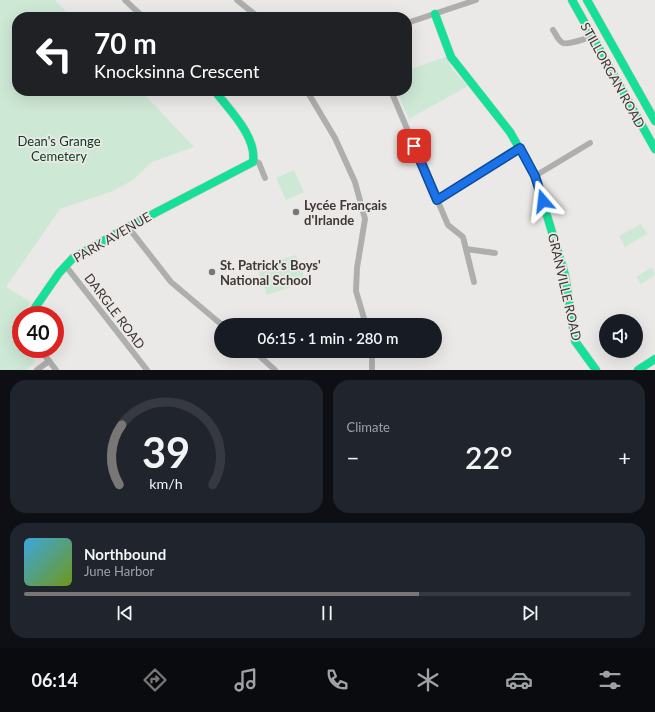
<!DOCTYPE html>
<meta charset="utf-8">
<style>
:root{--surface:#171b24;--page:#20242c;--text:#f1f3f6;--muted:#9ea1a6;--line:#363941;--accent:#797776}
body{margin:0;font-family:Lato,sans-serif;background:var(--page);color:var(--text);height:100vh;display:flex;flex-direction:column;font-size:15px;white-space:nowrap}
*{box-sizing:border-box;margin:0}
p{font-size:13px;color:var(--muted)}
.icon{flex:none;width:22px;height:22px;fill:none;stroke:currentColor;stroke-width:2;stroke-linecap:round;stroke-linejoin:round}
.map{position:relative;height:370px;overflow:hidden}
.details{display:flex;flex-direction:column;gap:10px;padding:10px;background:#0d0f14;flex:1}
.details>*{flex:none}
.top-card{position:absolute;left:12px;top:12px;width:400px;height:84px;border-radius:16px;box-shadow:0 4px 16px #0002;background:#202124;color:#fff;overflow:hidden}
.buttons{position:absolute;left:599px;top:314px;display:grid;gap:8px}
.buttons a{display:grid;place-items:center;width:44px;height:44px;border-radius:50%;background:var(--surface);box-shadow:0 4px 16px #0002;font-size:20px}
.speed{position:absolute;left:12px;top:306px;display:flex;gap:8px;font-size:20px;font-weight:700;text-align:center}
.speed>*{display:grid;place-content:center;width:52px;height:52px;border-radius:50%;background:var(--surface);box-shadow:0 4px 16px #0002;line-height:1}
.speed .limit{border:6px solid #d22;background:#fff;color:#111}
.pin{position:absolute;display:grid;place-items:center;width:34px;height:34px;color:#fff;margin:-17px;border-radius:8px;box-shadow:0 2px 6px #0006}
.me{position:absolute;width:44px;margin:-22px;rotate:343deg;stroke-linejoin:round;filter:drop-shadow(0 0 3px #0008)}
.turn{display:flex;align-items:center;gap:14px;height:84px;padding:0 16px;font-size:18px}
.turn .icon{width:52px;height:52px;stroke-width:2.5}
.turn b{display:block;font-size:28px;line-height:34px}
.big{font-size:30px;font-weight:600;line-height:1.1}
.details .tile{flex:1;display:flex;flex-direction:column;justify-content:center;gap:6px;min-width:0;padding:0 14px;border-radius:16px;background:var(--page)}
.details .dial{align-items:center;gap:0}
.dial svg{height:104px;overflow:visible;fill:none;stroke:var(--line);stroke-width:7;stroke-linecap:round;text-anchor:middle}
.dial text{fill:var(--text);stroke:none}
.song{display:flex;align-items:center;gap:12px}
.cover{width:48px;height:48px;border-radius:6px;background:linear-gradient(135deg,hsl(200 70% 55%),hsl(80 70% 35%))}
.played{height:4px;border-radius:2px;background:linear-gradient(90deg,var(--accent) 65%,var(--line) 65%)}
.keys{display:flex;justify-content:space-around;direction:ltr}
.heat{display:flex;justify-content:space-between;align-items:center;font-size:22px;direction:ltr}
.details .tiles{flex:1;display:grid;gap:10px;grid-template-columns:1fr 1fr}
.tile:last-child{grid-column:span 2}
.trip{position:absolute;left:214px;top:318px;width:228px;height:40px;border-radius:20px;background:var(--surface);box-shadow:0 4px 16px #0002;font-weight:600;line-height:40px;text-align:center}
.dock{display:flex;height:64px;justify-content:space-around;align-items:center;background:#090b0e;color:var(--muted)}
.dock .icon{width:28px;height:28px}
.dock .current{color:var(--accent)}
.dock b{font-size:18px;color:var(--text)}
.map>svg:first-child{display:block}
.green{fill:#cee8d6}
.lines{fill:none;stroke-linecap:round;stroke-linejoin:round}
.street-casing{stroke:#c7c6c5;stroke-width:6}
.fast-casing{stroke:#c7c6c5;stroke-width:9}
.street{stroke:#afaeae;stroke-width:5.5}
.fast{stroke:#16e098;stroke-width:8}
.route-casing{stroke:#114b97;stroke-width:10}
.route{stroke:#1a73e8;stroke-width:7}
.poi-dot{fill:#797776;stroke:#ede8e5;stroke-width:1.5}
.labels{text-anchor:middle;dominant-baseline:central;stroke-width:3.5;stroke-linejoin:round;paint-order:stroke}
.street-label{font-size:13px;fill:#3c3a39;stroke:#ede8e5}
.park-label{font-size:13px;fill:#023d21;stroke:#ede8e5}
.poi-label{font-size:13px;font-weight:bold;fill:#3c3a39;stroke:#ede8e5;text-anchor:start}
</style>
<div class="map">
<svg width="655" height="370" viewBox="0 0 655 370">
<rect width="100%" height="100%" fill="#ebe9e7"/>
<g class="green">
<path d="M 0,0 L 55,0 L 71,17 L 17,17 L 17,91 L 141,91 L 194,147 L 152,162 L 133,180 L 113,191 L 60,209 L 6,287 L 31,302 L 19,320 L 21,349 L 27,349 L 35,362 L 26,370 L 0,370 Z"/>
<path d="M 446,57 L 453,70 L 468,86 L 409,119 L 397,91 L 407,91 L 407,70 Z"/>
<path d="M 294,170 L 304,192 L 286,200 L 276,178 Z"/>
<path d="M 641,224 L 647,234 L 625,247 L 619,236 Z"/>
<path d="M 296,255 L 306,282 L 267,295 L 257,267 Z"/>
<path d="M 652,267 L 655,275 L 641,284 L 636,277 Z"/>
</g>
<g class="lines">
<g class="street-casing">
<g id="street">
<path d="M 125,0 L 143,17"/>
<path d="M 237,0 L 258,17"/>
<path d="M 407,23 L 476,0"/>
<path d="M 553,30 C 556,34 558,41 563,43 C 568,45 588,38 593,36"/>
<path d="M 307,91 L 335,138 L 355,182 L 365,219 L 357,268 L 356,291 L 366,325"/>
<path d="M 391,91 L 448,225 L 463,237 L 474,282"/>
<path d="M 254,160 L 259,163 L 265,178"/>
<path d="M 535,176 L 590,143"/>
<path d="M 437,200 L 521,148"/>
<path d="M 128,227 L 171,282 L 222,325"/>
<path d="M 466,249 L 495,253"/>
<path d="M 65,265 L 147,370"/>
<path d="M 40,349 L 56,370"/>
<path d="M 254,351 L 275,370"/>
<path d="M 372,351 L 372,370"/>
<path d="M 37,370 L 49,361"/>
</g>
</g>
<g class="fast-casing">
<g id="fast">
<path d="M 572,0 L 655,149"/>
<path d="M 587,0 L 655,121"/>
<path d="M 435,14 L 451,57 L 510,132 L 535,176 L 565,275 L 575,341 L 596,370"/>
<path d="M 30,315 L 59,273 L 73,258 L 128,227 L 253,162 C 257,136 229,110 215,91"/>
<path d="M 638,370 L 655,359"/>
</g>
</g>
<use href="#street" class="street"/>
<use href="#fast" class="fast"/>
</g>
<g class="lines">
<g class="route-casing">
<path id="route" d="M 414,146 L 437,200 L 520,148 L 535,176 L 543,201"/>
</g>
<use href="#route" class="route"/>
</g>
<g class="poi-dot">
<circle cx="296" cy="212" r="4"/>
<circle cx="212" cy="272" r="4"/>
</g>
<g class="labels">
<g class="street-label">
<text transform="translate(613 75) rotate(61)">STILLORGAN ROAD</text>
<text transform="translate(112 237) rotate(-30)">PARK AVENUE</text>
<text transform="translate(565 287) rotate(77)">GRANVILLE ROAD</text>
<text transform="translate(115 311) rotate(53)">DARGLE ROAD</text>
</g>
<g class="park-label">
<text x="59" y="141">Dean's Grange<tspan x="59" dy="15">Cemetery</tspan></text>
</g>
<g class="poi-label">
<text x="304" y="205">Lycée Français<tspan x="304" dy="15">d'Irlande</tspan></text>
<text x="220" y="265">St. Patrick's Boys'<tspan x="220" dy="15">National School</tspan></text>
</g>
</g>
</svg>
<div class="buttons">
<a><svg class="icon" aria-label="sound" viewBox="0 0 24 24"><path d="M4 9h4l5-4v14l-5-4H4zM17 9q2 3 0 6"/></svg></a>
</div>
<div class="speed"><div class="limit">40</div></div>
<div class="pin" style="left:414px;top:146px;background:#d93025"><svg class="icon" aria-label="arrive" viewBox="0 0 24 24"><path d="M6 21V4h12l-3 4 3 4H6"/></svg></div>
<svg class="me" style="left:543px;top:201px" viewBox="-20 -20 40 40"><path d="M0-17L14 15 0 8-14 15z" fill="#1a73e8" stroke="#fff" stroke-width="4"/></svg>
<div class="trip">06:15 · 1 min · 280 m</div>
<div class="top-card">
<div class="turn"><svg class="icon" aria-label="left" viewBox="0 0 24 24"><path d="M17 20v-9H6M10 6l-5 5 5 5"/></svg><div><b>70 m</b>Knocksinna Crescent</div></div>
</div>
</div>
<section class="details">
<div class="tiles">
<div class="tile dial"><svg viewBox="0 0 100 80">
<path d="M14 69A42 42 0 1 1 86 69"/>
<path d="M14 69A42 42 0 0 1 16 23" stroke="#797776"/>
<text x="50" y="56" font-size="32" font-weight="700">39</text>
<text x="50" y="72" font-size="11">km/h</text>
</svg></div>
<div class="tile"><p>Climate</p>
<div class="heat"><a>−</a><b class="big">22°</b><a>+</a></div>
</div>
<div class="tile">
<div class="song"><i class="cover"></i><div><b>Northbound</b><p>June Harbor</p></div></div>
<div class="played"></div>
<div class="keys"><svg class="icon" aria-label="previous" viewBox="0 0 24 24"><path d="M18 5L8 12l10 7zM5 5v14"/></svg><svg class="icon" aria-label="pause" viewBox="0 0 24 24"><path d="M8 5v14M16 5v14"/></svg><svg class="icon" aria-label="next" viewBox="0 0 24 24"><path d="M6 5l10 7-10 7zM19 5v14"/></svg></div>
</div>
</div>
</section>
<nav class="dock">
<b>06:14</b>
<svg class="icon current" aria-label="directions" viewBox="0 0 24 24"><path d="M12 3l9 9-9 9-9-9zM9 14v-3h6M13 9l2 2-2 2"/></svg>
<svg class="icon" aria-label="music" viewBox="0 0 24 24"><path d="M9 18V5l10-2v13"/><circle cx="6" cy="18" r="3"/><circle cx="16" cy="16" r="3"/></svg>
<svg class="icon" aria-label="phone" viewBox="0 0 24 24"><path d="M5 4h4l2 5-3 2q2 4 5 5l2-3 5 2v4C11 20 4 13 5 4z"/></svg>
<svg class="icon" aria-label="climate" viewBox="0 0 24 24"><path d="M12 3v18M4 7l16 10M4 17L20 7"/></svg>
<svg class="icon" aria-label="car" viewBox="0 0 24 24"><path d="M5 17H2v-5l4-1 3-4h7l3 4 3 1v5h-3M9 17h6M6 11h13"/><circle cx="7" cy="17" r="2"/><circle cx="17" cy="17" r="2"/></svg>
<svg class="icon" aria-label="filters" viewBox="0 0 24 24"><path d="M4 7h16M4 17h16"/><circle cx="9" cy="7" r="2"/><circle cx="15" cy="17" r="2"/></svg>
</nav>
